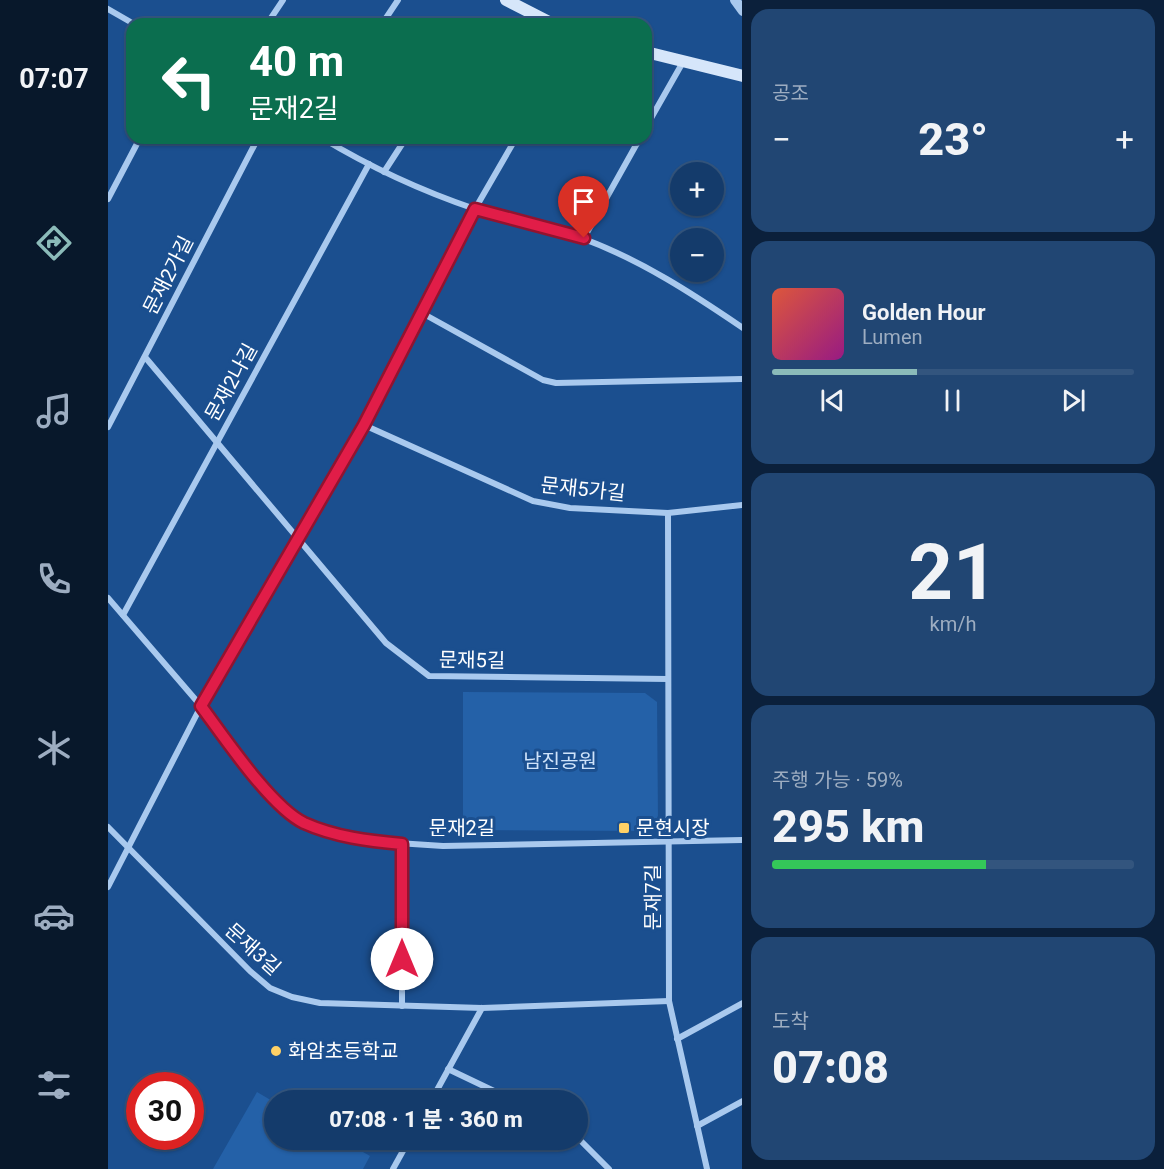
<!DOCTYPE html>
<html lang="ko">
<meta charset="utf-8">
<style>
:root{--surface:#143b6b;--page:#214673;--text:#f1f3f6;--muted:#9dadc1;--line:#33557e;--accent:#8bbbb9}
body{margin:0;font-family:Roboto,"Noto Sans KR",sans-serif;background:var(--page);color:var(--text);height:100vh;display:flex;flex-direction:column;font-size:22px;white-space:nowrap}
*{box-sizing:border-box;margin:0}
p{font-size:20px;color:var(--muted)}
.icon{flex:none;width:33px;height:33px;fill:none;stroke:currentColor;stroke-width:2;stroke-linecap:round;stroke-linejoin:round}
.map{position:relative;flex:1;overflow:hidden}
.drawer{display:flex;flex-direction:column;gap:9px;padding:9px;background:#0b203b;width:422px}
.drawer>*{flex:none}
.hud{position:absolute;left:18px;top:18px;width:526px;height:126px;border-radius:18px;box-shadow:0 2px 4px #0004,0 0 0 2px var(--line);background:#0b6e4f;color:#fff;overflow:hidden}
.tools{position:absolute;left:562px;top:162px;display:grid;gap:12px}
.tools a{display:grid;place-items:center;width:54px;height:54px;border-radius:50%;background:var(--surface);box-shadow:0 2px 4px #0004,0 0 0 2px var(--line);font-size:30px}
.speed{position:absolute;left:18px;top:1072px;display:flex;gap:12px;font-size:30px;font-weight:700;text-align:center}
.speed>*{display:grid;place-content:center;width:78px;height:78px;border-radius:50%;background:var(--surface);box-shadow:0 2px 4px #0004,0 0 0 2px var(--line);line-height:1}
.speed .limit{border:9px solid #d22;background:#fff;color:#111}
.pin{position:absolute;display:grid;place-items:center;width:51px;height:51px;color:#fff;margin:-62px -26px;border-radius:50% 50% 50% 0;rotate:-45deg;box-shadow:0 0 6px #0007}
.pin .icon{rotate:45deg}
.me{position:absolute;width:66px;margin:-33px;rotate:0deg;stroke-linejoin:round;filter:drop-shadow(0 0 4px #0008)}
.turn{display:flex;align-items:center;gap:21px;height:126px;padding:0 24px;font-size:27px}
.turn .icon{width:78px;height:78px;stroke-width:2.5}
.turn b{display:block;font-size:42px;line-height:51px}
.big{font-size:45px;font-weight:800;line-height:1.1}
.drawer .card{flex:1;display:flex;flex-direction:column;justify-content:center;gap:9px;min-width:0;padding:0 21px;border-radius:18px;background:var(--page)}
.drawer .dial{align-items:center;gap:0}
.dial b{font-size:78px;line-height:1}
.song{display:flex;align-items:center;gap:18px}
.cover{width:72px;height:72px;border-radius:9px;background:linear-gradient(135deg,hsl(10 70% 55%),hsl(310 70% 35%))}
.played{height:6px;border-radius:3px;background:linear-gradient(90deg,var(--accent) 40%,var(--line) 40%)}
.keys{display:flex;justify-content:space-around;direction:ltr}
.heat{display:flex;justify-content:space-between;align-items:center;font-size:33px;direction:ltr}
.charge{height:9px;border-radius:4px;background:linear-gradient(90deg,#34c759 59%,var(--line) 0)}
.trip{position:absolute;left:156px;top:1090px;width:324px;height:60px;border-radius:30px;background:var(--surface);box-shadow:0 2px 4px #0004,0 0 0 2px var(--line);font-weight:800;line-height:60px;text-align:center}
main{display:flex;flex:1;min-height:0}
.menu{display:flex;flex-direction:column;width:108px;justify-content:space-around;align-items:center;background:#08182b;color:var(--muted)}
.menu .icon{width:42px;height:42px}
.menu .active{color:var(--accent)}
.menu b{font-size:27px;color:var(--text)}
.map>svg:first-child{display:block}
.green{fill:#2461a8}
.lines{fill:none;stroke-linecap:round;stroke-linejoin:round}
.minor{stroke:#a9c9ee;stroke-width:6}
.tertiary{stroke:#a9c9ee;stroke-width:10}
.secondary{stroke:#d6e6fa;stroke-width:12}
.route-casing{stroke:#92132f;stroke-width:15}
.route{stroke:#e11d48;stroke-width:10}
.poi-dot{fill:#ffd166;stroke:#1b4f8f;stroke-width:2}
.labels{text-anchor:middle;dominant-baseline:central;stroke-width:6;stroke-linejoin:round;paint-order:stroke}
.street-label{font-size:20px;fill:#fff;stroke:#1b4f8f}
.park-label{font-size:20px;fill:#cfe3fa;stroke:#1b4f8f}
.poi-label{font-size:20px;fill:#fff;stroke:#1b4f8f;text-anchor:start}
</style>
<main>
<nav class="menu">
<b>07:07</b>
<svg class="icon active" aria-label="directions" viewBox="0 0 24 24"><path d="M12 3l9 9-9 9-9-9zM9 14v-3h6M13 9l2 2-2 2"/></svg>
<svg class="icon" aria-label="music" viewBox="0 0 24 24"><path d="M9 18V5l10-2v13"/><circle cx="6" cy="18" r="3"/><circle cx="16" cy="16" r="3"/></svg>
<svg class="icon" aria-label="phone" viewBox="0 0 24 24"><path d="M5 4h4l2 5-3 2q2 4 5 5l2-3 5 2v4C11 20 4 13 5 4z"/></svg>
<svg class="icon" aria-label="climate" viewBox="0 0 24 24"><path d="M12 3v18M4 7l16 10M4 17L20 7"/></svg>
<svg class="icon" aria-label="car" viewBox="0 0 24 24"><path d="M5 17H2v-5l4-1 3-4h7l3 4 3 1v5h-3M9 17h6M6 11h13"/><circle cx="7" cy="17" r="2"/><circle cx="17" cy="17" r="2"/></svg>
<svg class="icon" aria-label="filters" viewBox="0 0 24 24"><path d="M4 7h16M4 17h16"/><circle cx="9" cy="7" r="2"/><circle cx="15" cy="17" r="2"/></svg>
</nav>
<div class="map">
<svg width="635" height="1169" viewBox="0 0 635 1169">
<rect width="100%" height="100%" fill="#1b4f8f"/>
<g class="green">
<path d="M 355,692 L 537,693 L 549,702 L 550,820 L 539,831 L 355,830 Z"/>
<path d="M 149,1092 L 166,1102 L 166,1140 L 234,1140 L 262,1156 L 255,1169 L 105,1169 Z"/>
</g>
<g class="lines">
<g class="minor">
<path d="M 0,9 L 26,24"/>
<path d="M 159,24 L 175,0"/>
<path d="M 274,24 L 290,0"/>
<path d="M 538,127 L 575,62"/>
<path d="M 214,138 C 262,167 314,191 367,209 C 403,221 441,226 476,239 C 533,260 585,294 635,328"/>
<path d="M 276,172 L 298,138"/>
<path d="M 0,199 L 32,138"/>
<path d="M 476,238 L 532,138"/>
<path d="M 314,313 L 435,380 L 448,383 L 635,379"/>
<path d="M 37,357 L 278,643 L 321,676 L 560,679"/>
<path d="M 256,425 L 425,501 L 462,508 L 560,513 L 635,505"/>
<path d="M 0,427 L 150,138"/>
<path d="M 560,513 L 561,1001 L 599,1169"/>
<path d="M 0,598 L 93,706 L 160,792 L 194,822 L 259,841 L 335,846 L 635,840"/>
<path d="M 15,615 L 261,164"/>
<path d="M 0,827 L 142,971 L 162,988 L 184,997 L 212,1003 L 374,1008 L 561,1001"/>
<path d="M 294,844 L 294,1006"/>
<path d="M 0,887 L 93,706 L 256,425 L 367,209 L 408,138"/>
<path d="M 569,1039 L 635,1003"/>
<path d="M 340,1069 L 407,1101"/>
<path d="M 323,1101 L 374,1008"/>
<path d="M 589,1126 L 635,1101"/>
<path d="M 470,1138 L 501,1169"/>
<path d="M 285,1169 L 301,1140"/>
</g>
<path class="tertiary" d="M 627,0 L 635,11"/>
<g class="secondary">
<path d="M 398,0 L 445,24"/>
<path d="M 538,52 L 635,76"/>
</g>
</g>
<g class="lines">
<g class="route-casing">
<path id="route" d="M 294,959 L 294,844 C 261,841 227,837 196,823 C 163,807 116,737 93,706 L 256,425 L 367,209 L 476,238"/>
</g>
<use href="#route" class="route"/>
</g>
<g class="poi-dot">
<rect x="510" y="822" width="12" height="12" rx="3"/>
<circle cx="168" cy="1051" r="6"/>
</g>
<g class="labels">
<g class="street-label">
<text transform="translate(60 275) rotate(-63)">문재2가길</text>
<text transform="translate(123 382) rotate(-61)">문재2나길</text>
<text transform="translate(475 489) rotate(6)">문재5가길</text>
<text transform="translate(364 660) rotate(1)">문재5길</text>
<text x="354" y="828">문재2길</text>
<text transform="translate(545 897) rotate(-90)">문재7길</text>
<text transform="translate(145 949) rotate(42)">문재3길</text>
</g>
<g class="park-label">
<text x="452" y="761">남진공원</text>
</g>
<g class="poi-label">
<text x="528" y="828">문현시장</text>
<text x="180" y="1051">화암초등학교</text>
</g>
</g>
</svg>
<div class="tools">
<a>+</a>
<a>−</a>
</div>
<div class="speed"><div class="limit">30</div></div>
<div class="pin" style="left:476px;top:238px;background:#d93025"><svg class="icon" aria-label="arrive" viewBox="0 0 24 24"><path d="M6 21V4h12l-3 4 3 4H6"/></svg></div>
<svg class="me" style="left:294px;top:959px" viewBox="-20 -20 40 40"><circle r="19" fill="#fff"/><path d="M0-13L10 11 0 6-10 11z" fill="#e11d48"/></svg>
<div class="trip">07:08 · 1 분 · 360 m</div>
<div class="hud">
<div class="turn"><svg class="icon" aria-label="left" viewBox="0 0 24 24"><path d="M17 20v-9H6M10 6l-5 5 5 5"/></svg><div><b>40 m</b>문재2길</div></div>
</div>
</div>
<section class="drawer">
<div class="card"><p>공조</p>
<div class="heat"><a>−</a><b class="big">23°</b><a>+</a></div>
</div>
<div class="card">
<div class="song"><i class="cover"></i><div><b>Golden Hour</b><p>Lumen</p></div></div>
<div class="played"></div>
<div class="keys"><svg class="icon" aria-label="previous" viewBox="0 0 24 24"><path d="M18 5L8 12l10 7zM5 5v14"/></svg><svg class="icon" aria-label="pause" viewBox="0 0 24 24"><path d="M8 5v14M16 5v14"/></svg><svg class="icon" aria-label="next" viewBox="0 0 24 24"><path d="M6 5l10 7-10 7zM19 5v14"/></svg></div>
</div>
<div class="card dial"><b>21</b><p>km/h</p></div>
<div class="card"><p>주행 가능 · 59%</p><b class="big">295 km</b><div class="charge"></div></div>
<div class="card"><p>도착</p><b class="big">07:08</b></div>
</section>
</main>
